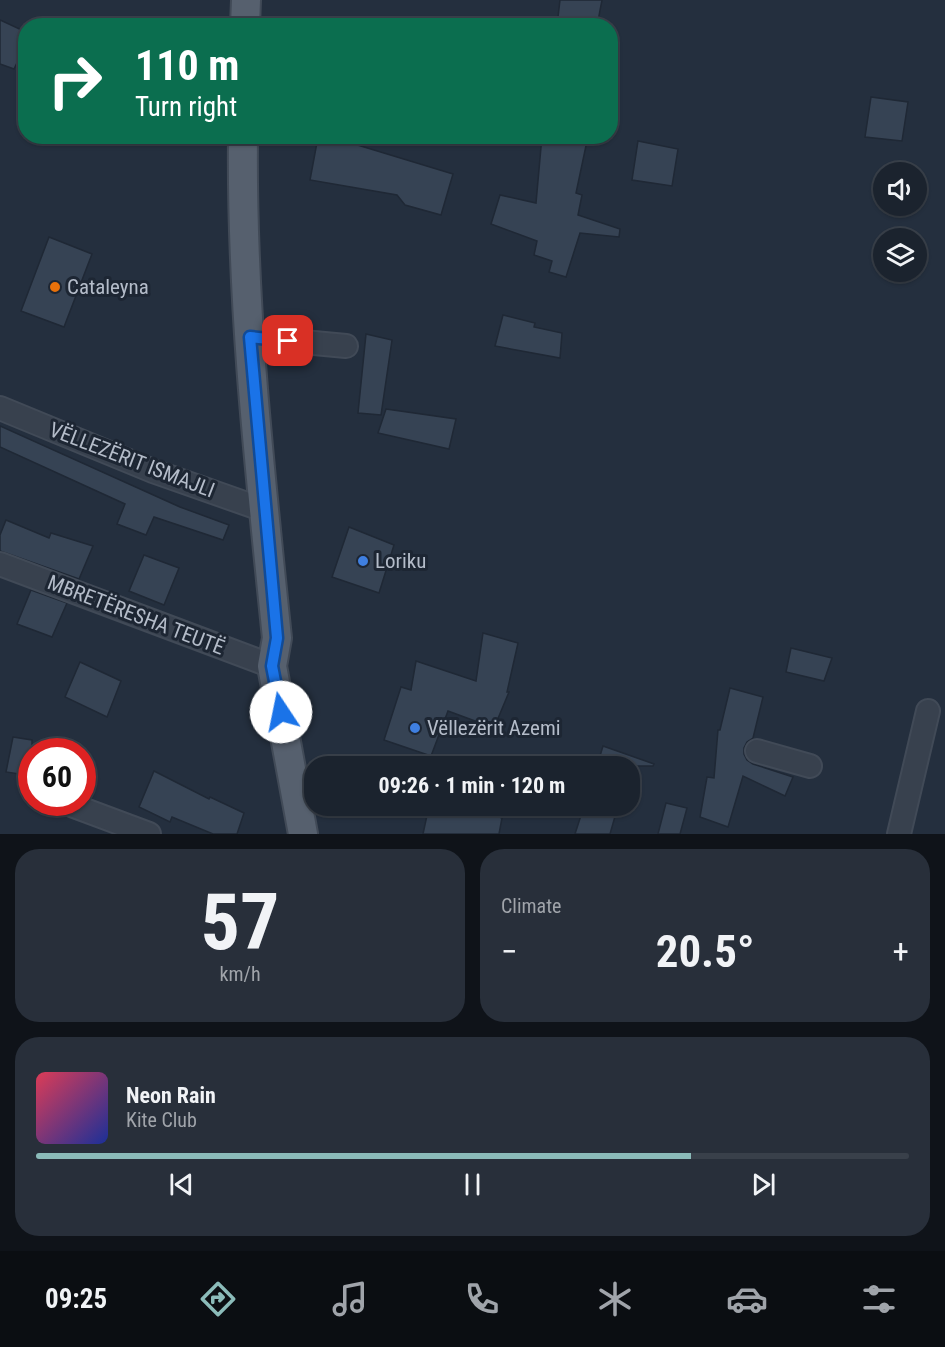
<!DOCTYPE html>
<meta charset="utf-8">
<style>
:root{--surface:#1b232e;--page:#282f3a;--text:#f1f3f6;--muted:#a0a4aa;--line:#39404a;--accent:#8bbbb9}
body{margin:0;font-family:"Roboto Condensed",sans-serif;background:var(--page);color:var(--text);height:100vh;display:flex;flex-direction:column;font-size:22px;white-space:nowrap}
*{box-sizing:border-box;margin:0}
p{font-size:20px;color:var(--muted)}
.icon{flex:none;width:33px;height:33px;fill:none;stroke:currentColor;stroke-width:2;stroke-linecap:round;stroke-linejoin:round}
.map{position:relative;height:834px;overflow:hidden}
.side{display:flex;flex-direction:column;gap:15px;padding:15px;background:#0f1319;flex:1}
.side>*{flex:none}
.banner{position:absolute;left:18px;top:18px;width:600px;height:126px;border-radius:24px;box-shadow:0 2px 4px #0004,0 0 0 2px var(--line);background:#0b6e4f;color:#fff;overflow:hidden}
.fabs{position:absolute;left:873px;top:162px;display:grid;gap:12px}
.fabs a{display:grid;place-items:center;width:54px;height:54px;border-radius:50%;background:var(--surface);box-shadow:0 2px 4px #0004,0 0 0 2px var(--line);font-size:30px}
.speed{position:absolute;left:18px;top:738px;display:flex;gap:12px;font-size:30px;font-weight:700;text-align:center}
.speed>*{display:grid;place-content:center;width:78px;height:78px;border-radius:50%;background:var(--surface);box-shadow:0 2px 4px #0004,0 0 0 2px var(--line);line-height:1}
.speed .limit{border:9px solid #d22;background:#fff;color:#111}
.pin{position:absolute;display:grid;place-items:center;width:51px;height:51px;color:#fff;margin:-26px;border-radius:12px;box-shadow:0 3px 9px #0006}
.me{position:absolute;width:66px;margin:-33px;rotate:349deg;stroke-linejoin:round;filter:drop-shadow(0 0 4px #0008)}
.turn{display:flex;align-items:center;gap:21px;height:126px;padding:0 18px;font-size:27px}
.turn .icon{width:78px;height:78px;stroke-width:2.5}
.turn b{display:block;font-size:42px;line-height:51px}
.big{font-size:45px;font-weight:700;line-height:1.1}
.side .tile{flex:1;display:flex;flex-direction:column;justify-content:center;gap:9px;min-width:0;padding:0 21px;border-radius:24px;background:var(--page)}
.side .dial{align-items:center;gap:0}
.dial b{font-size:78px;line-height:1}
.song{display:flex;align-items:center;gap:18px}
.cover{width:72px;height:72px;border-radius:9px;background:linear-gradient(135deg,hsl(350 70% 55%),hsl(230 70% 35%))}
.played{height:6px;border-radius:3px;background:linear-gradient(90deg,var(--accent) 75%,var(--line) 75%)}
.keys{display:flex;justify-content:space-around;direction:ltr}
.heat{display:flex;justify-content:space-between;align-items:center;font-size:33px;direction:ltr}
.side .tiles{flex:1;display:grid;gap:15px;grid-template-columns:1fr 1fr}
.tile:last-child{grid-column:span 2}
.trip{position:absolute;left:304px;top:756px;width:336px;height:60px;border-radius:24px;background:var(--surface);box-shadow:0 2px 4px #0004,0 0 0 2px var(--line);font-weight:700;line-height:60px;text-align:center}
.tab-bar{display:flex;height:96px;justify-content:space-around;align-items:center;background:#0b0e12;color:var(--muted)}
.tab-bar .icon{width:42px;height:42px}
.tab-bar .selected{color:var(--accent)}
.tab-bar b{font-size:27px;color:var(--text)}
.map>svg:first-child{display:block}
.building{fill:#364354;stroke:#1f2835;stroke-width:1.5}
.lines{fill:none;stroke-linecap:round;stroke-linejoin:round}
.minor-casing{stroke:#414a57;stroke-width:26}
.major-casing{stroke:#414a57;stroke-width:32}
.minor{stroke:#38414e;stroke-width:22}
.major{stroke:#56606e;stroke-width:28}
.route-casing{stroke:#114b97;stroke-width:15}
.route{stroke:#1a73e8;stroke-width:10}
.food-dot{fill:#e8710a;stroke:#1d2633;stroke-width:2}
.shop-dot{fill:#3f7fe0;stroke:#1d2633;stroke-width:2}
.labels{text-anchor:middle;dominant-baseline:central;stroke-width:6;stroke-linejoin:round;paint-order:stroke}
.poi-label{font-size:21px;fill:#b4bcc9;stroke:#1d2633;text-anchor:start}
.street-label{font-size:21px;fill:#b4bcc9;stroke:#1d2633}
</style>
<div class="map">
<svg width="945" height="834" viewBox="0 0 945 834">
<rect width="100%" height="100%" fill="#242f3e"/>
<g class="building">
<path d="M 560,0 L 602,0 L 598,21 L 558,17 Z"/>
<path d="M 0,20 L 26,32 L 26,44 L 14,69 L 0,64 Z"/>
<path d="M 871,97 L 908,102 L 902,141 L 865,137 Z"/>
<path d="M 542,136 L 559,136 L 587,141 L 576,193 L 582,195 L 578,215 L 620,229 L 619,237 L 580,233 L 566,277 L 549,272 L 552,261 L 534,255 L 537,241 L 491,224 L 500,195 L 536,203 Z"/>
<path d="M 318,137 L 351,143 L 453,174 L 441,215 L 405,205 L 397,195 L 310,180 Z"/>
<path d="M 638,141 L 678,149 L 672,186 L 632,180 Z"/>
<path d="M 49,237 L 92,254 L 64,327 L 21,311 Z"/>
<path d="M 503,315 L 535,323 L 534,327 L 562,333 L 560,358 L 495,346 Z"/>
<path d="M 366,334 L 392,340 L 381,415 L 358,413 Z"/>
<path d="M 386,409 L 456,419 L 449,449 L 378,433 Z"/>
<path d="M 0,426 L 180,507 L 229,525 L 223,540 L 154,517 L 146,535 L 117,524 L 125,504 L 0,447 Z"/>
<path d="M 6,520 L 49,538 L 51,533 L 93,546 L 79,579 L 0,551 L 0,535 Z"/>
<path d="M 349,527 L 394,545 L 379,593 L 332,577 Z"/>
<path d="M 144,555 L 179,568 L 164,605 L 129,591 Z"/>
<path d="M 31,590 L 67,603 L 52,637 L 17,624 Z"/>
<path d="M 483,633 L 518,643 L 507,692 L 509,692 L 494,728 L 448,711 L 431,756 L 384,740 L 401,687 L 411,690 L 416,661 L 476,681 Z"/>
<path d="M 791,648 L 832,658 L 824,681 L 786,672 Z"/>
<path d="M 80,662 L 121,681 L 107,717 L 65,697 Z"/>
<path d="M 730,688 L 763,697 L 753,738 L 747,742 L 744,748 L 744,754 L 747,760 L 753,764 L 793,777 L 785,796 L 743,776 L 728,827 L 700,817 L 707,777 L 714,778 L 718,730 L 720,730 Z"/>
<path d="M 13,737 L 32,740 L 32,776 L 6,772 Z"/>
<path d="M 603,746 L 654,764 L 653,766 L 597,766 Z"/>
<path d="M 154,771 L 209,799 L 210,797 L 244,813 L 237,834 L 213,834 L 172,817 L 170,822 L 139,807 Z"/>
<path d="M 666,803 L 687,808 L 680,834 L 658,834 Z"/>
<path d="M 429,806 L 467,806 L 502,818 L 499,834 L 423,834 Z"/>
<path d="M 584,806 L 618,806 L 610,834 L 575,834 Z"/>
</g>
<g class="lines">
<g class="minor-casing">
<g id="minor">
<path d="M 250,337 L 346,346"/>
<path d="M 0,408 L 153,471 L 264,510"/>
<path d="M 0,564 L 272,666"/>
<path d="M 757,751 L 810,766"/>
<path d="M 74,806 L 149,834"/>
<path d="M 899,834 L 928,711"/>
</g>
</g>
<g class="major-casing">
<g id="major">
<path d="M 245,26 L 246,0"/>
<path d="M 243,136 C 241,304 260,472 277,638 L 272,666 L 303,834"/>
</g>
</g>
<use href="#minor" class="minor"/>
<use href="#major" class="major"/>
</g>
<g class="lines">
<g class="route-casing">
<path id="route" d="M 281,712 L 272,666 L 277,638 L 250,337 L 288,341"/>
</g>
<use href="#route" class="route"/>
</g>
<circle class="food-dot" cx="55" cy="287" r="6"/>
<g class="shop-dot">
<circle cx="363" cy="561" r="6"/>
<circle cx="415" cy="728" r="6"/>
</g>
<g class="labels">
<g class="poi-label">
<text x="67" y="287">Cataleyna</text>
<text x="375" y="561">Loriku</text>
<text x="427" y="728">Vëllezërit Azemi</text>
</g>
<g class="street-label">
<text transform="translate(132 460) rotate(21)">VËLLEZËRIT ISMAJLI</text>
<text transform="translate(136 615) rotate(21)">MBRETËRESHA TEUTË</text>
</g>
</g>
</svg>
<div class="fabs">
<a><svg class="icon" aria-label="sound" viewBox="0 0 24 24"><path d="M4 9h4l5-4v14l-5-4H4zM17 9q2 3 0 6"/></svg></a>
<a><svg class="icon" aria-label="layers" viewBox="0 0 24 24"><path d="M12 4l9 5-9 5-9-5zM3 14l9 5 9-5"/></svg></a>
</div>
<div class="speed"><div class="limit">60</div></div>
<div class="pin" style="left:288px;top:341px;background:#d93025"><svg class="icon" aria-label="arrive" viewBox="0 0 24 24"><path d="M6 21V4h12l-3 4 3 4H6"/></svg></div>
<svg class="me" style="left:281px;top:712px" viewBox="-20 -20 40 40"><circle r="19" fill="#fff"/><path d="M0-13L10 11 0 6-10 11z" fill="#1a73e8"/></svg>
<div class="trip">09:26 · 1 min · 120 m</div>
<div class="banner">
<div class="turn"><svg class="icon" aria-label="right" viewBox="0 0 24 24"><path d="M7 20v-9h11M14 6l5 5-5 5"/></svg><div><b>110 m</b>Turn right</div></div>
</div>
</div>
<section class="side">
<div class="tiles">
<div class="tile dial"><b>57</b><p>km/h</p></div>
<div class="tile"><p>Climate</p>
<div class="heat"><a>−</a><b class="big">20.5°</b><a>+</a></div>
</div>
<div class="tile">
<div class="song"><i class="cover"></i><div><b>Neon Rain</b><p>Kite Club</p></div></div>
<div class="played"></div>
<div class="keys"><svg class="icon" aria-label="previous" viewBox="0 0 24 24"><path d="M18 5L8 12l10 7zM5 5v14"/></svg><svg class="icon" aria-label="pause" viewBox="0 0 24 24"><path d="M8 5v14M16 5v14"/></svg><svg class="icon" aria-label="next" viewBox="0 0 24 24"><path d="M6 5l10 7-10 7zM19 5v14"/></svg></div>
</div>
</div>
</section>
<nav class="tab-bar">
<b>09:25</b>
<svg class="icon selected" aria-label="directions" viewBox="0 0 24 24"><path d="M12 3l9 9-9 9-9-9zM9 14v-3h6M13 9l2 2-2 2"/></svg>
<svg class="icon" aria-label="music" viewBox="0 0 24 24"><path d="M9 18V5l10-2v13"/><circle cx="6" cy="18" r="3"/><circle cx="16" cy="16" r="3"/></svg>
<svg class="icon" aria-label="phone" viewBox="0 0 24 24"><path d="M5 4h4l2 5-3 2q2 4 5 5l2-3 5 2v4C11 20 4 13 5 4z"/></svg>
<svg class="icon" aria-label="climate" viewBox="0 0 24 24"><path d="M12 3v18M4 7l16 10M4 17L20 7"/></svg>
<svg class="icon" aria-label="car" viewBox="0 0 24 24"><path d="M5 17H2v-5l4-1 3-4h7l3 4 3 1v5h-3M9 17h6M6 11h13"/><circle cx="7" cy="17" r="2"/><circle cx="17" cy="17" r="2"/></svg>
<svg class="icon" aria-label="filters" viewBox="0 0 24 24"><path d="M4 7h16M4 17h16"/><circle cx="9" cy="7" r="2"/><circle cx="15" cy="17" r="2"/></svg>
</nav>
